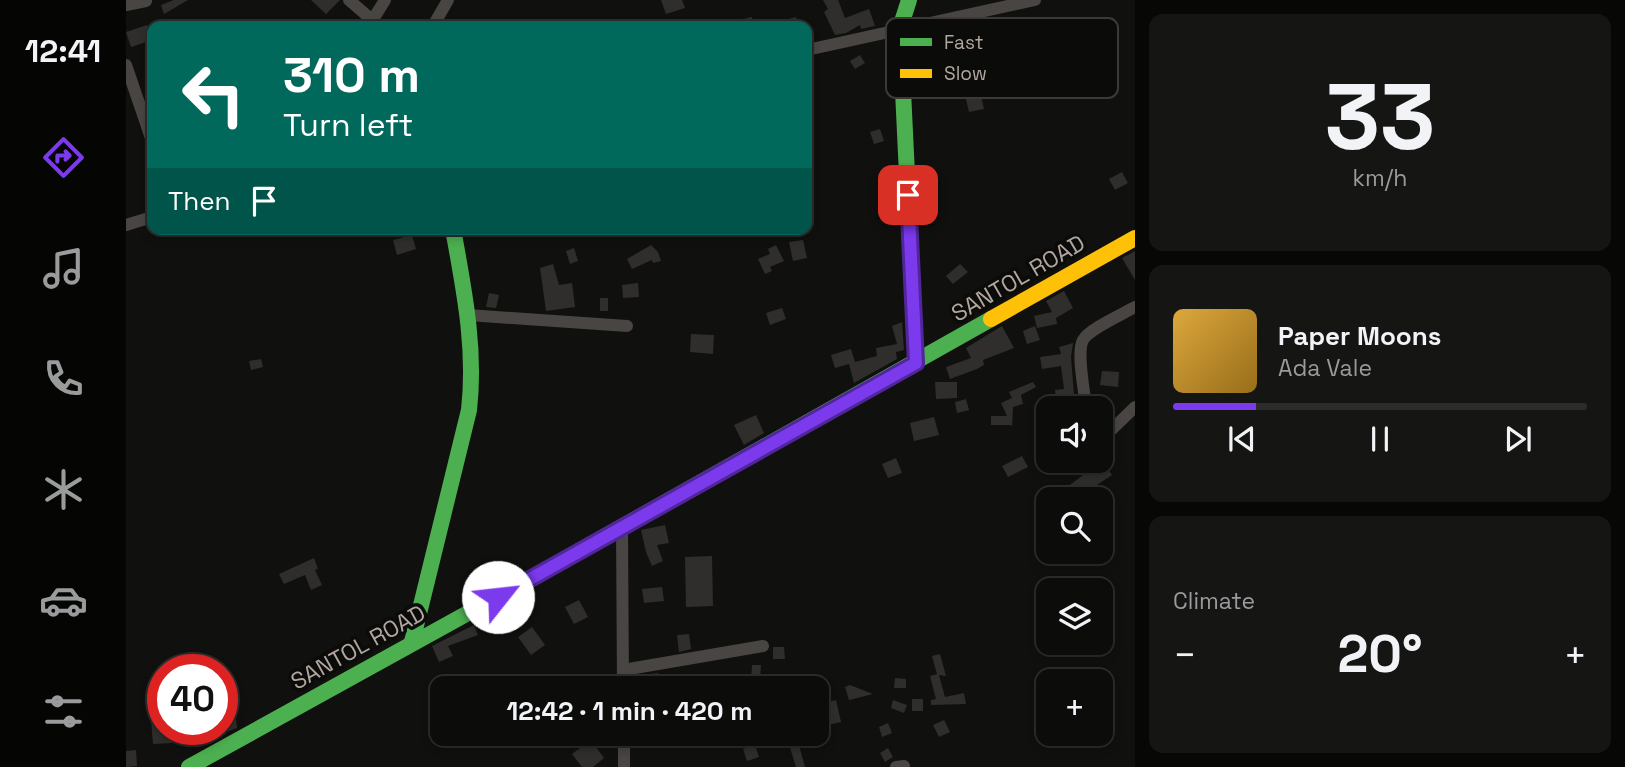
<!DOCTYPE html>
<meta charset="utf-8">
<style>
:root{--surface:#0c0c0b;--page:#151514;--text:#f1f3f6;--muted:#9a9b9d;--line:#2c2c2c;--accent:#7c3aed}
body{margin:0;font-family:"Space Grotesk",sans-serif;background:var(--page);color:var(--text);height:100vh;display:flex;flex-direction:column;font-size:26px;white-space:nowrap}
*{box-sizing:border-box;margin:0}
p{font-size:23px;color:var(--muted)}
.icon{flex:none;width:38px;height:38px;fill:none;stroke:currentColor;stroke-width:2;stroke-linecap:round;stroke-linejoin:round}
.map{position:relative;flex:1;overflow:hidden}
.sheet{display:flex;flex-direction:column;gap:14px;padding:14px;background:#070706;width:490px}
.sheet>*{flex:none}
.hud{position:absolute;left:21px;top:21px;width:665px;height:214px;border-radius:14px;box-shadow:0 4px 10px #0003,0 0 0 2px var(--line);background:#00695c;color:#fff;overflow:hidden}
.fabs{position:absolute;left:910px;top:396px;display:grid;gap:14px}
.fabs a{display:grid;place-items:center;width:77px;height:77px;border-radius:14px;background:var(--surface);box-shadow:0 4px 10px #0003,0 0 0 2px var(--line);font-size:35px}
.speed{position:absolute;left:21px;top:654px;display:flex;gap:14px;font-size:35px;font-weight:700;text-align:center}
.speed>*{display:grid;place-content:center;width:91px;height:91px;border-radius:50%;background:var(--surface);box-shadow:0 4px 10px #0003,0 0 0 2px var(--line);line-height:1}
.speed .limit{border:10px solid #d22;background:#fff;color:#111}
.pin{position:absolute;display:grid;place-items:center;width:60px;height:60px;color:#fff;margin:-30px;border-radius:14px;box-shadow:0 4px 10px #0006}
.me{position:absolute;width:77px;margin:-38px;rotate:61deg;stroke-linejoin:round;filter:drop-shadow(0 0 5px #0008)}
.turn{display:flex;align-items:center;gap:24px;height:147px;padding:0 21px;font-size:32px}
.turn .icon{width:91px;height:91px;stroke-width:2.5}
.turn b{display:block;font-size:49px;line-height:60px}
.then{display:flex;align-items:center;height:66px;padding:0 21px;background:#0003;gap:14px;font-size:26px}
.big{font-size:52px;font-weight:800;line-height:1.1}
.sheet .card{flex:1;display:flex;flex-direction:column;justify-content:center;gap:10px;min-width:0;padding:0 24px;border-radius:14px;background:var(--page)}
.sheet .dial{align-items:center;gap:0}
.dial b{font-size:91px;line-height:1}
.song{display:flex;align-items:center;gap:21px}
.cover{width:84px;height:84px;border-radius:10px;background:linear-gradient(135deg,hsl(40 70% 55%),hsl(40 70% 35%))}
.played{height:7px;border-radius:4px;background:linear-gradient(90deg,var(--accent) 20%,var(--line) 20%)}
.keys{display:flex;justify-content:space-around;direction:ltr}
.heat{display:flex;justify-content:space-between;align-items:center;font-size:38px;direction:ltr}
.trip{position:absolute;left:304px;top:676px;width:399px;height:70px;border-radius:14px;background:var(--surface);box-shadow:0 4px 10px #0003,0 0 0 2px var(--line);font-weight:800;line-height:70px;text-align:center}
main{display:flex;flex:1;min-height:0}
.tabs{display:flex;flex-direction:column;width:126px;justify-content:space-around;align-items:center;background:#050504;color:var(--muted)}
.tabs .icon{width:49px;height:49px}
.tabs .current{color:var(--accent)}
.tabs b{font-size:32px;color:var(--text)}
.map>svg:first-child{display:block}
.building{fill:#302e2c}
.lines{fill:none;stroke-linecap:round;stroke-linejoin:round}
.street{stroke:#484543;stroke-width:12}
.fast{stroke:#4caf50;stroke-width:16}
.slow{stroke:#ffc107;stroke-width:16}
.route-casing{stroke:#51269a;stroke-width:18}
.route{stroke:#7c3aed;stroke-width:12}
.labels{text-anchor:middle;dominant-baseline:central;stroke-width:7;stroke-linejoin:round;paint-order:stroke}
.street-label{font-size:23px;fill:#b2a79e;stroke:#0b0b0a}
.key{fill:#0b0b0a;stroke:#3d3a36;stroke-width:2}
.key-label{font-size:19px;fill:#b2a79e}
</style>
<main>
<nav class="tabs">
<b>12:41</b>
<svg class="icon current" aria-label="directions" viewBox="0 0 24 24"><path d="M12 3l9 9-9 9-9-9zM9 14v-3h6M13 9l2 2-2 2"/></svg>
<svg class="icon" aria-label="music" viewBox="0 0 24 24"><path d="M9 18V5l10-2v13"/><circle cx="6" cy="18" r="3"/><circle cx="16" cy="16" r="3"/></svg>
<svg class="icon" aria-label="phone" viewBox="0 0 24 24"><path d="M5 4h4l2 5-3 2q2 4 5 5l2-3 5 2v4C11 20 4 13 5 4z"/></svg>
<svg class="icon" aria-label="climate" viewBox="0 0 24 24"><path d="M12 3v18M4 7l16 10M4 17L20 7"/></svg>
<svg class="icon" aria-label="car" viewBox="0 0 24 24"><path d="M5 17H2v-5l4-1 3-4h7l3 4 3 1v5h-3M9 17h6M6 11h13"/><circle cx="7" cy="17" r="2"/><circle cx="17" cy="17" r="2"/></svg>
<svg class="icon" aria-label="filters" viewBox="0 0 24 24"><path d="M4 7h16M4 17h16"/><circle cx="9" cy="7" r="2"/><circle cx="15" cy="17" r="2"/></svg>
</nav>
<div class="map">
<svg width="1009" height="767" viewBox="0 0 1009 767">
<rect width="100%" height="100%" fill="#10100f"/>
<g class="building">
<path d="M 48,0 L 62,0 L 38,14 L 35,5 Z"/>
<path d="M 185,0 L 214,0 L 200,14 Z"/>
<path d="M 535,0 L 556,0 L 559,8 L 540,14 Z"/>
<path d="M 697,0 L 712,0 L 719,18 L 743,9 L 749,26 L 735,29 L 734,25 L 720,33 L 709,35 L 698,12 L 702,9 Z"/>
<path d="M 626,17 L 628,26 L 600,26 L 600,23 Z"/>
<path d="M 670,17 L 673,26 L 645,26 L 645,24 Z"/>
<path d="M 871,17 L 876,45 L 862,48 L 857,20 Z"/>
<path d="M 21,25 L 26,40 L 5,47 L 0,32 Z"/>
<path d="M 734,55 L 739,63 L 729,69 L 724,61 Z"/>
<path d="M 855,96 L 858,109 L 843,112 L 840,99 Z"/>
<path d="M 754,129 L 758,141 L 748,144 L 744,132 Z"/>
<path d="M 996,172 L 1002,183 L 989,190 L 983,179 Z"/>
<path d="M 286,235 L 290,249 L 271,255 L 267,240 Z"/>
<path d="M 677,240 L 681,258 L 667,261 L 663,242 Z"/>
<path d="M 525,245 L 532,252 L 535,261 L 527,263 L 526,260 L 506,269 L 501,259 Z"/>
<path d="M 650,245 L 658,261 L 644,267 L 646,271 L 639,274 L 632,259 L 644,254 L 642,249 Z"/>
<path d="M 448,248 L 452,261 L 444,264 L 440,251 Z"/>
<path d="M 1009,251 L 1009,280 L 996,258 Z"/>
<path d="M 427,264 L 433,285 L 446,283 L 449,307 L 420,311 L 414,268 Z"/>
<path d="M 834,264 L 842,272 L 827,284 L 820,276 Z"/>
<path d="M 512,283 L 513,297 L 497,298 L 496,285 Z"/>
<path d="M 938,291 L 947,308 L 930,318 L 931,324 L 911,328 L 908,316 L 926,312 L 920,301 Z"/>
<path d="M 363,293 L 373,295 L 370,308 L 360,307 Z"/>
<rect x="474" y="298" width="8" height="13"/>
<path d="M 656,308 L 660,319 L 644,325 L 640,313 Z"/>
<path d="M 776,322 L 778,350 L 770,352 L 771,359 L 728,383 L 723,364 L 709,368 L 705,355 L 725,349 L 729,362 L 751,356 L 750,348 L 771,344 L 766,326 Z"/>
<path d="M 876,326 L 888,348 L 857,360 L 858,365 L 851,369 L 824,379 L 820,367 L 845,358 L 840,348 Z"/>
<path d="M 909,326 L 914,340 L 901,344 L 897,331 Z"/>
<path d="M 565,334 L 588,335 L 587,354 L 564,352 Z"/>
<path d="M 947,343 L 945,357 L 949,408 L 931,408 L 929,390 L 938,389 L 935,366 L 916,369 L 914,357 L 935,354 L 933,347 Z"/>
<path d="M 135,359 L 137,367 L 125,370 L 123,361 Z"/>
<path d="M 976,371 L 993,372 L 992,387 L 974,385 Z"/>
<path d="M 809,382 L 831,382 L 831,398 L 810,399 Z"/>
<path d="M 907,382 L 910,387 L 895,395 L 897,404 L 887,407 L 886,427 L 885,425 L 865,425 L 865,416 L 881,416 L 875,403 L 886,398 L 883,392 Z"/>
<path d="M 840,399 L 843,410 L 831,413 L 829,402 Z"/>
<path d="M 630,415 L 638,433 L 618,445 L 608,425 Z"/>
<path d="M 808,417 L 813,435 L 788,441 L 784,423 Z"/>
<path d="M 912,420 L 922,420 L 922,432 L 911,432 Z"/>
<path d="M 896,456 L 902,467 L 882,477 L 876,466 Z"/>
<path d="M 770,458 L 776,473 L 762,478 L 756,464 Z"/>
<path d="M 976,461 L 986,475 L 963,490 L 965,492 L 956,499 L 925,499 Z"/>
<path d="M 539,525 L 543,543 L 531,545 L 537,561 L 526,566 L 520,552 L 515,530 Z"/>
<path d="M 586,556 L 587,606 L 560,607 L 559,557 Z"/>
<path d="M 188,558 L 192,569 L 189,570 L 196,585 L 185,590 L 179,575 L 158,584 L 153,574 Z"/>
<path d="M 536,587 L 538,601 L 518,603 L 516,589 Z"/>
<path d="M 453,600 L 462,617 L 448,624 L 439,607 Z"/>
<path d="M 348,625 L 352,635 L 322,646 L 327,656 L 313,662 L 306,646 Z"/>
<path d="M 406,627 L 419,645 L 405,655 L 392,637 Z"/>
<path d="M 563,634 L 565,649 L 553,652 L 551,635 Z"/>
<path d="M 647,647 L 658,647 L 659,659 L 647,659 Z"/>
<path d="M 814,654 L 820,676 L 813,675 L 819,697 L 838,693 L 840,704 L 805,705 L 805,700 L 810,699 L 804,676 L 811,674 L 806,656 Z"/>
<path d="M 626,665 L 635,665 L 634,680 L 625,680 Z"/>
<path d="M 532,673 L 534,686 L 526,687 L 524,674 Z"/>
<path d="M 577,676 L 580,688 L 561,688 L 559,681 Z"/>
<path d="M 769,678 L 780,679 L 780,688 L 768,688 Z"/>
<path d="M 724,685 L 747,694 L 723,700 L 719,687 Z"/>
<rect x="786" y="699" width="11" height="12"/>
<path d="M 710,700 L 715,722 L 702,725 L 697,703 Z"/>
<path d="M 767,700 L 781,705 L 778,713 L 765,708 Z"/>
<path d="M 37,719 L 37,730 L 45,730 L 46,743 L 27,744 L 25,720 Z"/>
<path d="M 110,719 L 111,728 L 100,732 L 100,724 Z"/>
<path d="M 818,720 L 824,732 L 813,737 L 807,725 Z"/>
<path d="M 762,723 L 766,733 L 756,737 L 753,727 Z"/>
<path d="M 378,733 L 402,733 L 403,736 L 380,742 Z"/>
<path d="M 680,734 L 683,742 L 673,745 L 679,767 L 670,767 L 662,741 Z"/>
<path d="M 465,740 L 478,758 L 467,767 L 456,767 L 446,754 Z"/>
<path d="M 629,745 L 633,757 L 621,761 L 617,749 Z"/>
<path d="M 762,748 L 767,757 L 759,762 L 754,753 Z"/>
<path d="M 10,750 L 11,766 L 0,767 L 0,751 Z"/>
</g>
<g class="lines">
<g class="street">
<path d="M 223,0 L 253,26"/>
<path d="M 0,5 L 20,1"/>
<path d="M 246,21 L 259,0"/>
<path d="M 307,26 L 322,0"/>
<path d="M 681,50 L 909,0"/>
<path d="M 0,65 L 26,141"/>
<path d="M 0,225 L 26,217"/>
<path d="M 342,315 L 501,326"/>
<path d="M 960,408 C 959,393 950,353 957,340 C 963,329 997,314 1009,307"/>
<path d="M 975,440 L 1009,407"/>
<path d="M 950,464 L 953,460"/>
<path d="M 496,527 L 497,688"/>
<path d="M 497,670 L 637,646"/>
<path d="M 498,733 L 498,767"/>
<path d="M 770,767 L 778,766"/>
</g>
<g class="fast">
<path d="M 783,0 L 774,28 L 790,363"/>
<path d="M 286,642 L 343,410 C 350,348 338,290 327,229"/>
<path d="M 63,767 L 371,597 L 865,319"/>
</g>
<path class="slow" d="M 865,319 L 1009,238"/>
</g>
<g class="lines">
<g class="route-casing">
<path id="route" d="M 372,597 L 790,363 L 782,195"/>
</g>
<use href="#route" class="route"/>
</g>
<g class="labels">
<g class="street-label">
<text transform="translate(892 278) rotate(-30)">SANTOL ROAD</text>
<text transform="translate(232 647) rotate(-29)">SANTOL ROAD</text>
</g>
</g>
<rect x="760" y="18" width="232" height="80" rx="10" class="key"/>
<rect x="774" y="38" width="32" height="8" fill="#4caf50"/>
<rect x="774" y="69" width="32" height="9" fill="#ffc107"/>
<g class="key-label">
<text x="818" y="49">Fast</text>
<text x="818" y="80">Slow</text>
</g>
</svg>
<div class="fabs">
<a><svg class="icon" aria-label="sound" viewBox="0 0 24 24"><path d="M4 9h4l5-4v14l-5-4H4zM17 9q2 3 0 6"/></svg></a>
<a><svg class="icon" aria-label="search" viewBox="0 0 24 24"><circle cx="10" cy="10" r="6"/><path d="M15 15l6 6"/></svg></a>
<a><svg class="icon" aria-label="layers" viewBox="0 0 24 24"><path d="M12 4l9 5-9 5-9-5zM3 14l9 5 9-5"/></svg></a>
<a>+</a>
</div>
<div class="speed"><div class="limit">40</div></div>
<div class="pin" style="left:782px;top:195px;background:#d93025"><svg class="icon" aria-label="arrive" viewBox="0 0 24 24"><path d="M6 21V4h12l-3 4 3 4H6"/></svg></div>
<svg class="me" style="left:372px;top:597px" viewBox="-20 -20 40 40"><circle r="19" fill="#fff"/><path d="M0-13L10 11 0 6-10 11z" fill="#7c3aed"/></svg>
<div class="trip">12:42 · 1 min · 420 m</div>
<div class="hud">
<div class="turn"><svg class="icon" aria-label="left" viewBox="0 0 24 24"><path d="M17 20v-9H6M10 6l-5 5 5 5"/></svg><div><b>310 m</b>Turn left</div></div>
<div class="then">Then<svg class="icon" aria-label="arrive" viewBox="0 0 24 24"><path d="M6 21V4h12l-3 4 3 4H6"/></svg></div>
</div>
</div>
<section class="sheet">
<div class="card dial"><b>33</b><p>km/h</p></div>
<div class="card">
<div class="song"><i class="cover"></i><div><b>Paper Moons</b><p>Ada Vale</p></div></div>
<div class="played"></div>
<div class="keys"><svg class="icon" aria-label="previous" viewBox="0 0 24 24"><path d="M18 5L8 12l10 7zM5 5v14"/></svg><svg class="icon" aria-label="pause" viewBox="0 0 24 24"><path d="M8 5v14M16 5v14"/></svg><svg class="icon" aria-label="next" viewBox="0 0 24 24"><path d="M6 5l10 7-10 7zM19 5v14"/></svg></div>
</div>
<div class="card"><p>Climate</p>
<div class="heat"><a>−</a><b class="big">20°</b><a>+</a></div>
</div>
</section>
</main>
